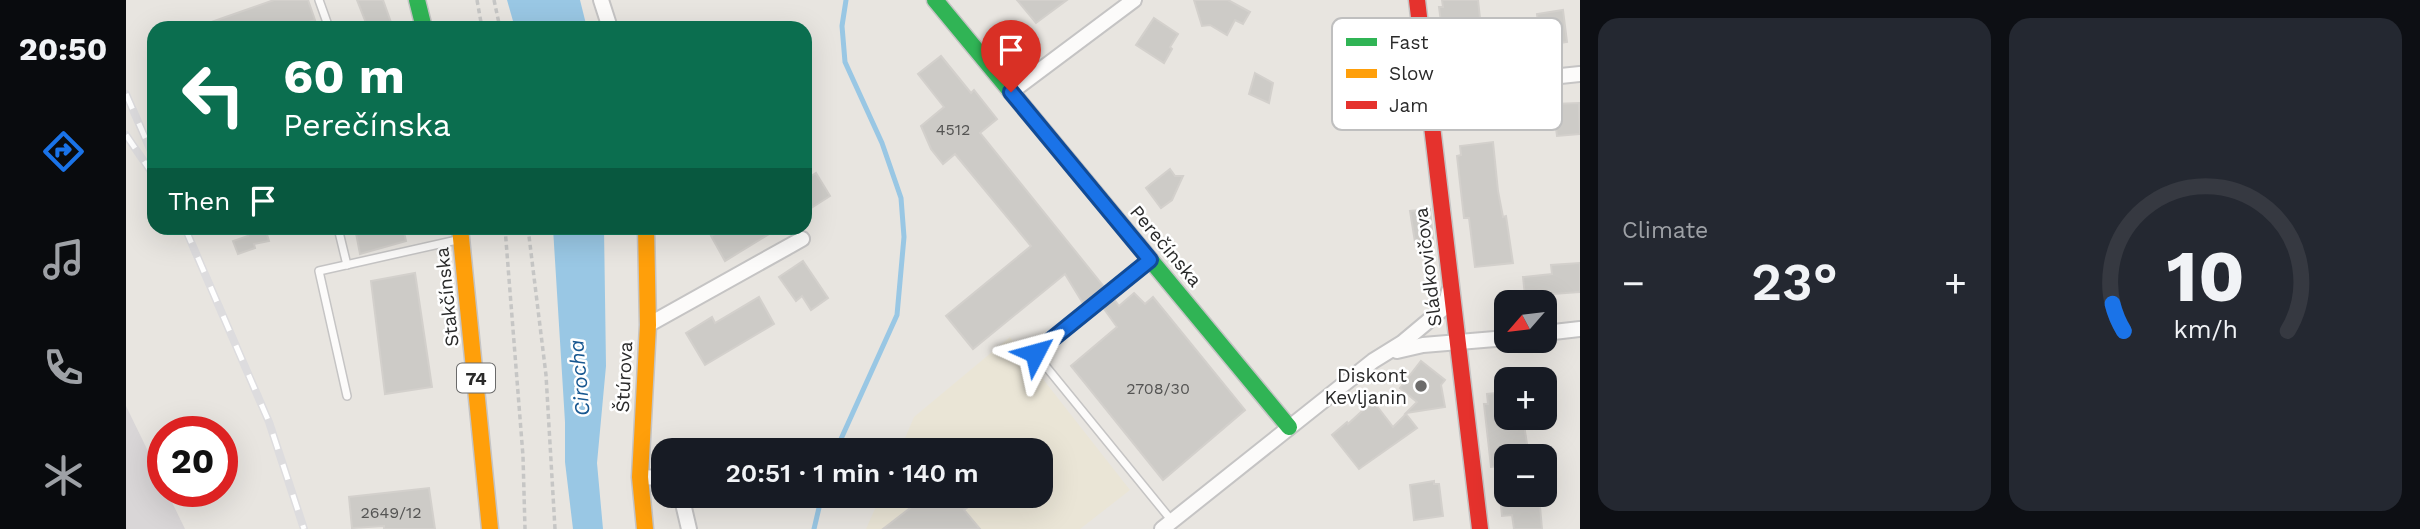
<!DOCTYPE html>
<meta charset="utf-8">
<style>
:root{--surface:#171b24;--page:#242831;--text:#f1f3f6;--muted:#9ea1a6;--line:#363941;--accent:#1a73e8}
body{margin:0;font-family:"Work Sans",sans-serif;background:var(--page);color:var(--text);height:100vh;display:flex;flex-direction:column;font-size:26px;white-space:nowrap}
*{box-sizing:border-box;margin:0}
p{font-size:23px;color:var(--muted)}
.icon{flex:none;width:38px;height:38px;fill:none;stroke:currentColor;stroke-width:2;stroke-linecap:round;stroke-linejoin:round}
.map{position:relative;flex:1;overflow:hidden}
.panel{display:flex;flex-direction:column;gap:18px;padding:18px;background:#0d0f14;width:840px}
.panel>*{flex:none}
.guide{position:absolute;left:21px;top:21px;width:665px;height:214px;border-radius:21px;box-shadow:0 7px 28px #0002;background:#0b6e4f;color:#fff;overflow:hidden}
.needle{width:46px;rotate:242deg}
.fabs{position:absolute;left:1368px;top:290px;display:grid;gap:14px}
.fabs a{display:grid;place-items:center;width:63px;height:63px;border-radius:14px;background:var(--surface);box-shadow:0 7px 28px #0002;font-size:35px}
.speed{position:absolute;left:21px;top:416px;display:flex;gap:14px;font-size:35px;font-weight:700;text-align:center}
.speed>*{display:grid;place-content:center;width:91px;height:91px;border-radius:50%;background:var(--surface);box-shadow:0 7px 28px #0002;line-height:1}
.speed .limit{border:10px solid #d22;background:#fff;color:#111}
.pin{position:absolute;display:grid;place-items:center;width:60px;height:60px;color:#fff;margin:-72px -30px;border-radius:50% 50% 50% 0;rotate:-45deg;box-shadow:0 0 7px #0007}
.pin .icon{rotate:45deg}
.me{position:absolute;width:77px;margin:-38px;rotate:51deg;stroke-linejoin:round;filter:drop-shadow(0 0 5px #0008)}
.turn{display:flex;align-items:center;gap:24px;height:147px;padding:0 21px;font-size:32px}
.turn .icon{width:91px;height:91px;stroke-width:2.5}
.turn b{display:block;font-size:49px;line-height:60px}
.then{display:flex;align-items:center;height:66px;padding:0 21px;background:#0003;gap:14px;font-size:26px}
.big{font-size:52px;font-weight:600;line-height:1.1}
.panel .widget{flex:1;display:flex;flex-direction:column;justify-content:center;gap:10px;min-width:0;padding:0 24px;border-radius:21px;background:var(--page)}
.panel .dial{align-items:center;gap:0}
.dial svg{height:182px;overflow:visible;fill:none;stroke:var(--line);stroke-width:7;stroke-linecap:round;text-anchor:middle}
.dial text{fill:var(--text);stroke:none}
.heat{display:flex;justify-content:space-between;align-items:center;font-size:38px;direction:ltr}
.panel .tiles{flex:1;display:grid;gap:18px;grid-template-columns:repeat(2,1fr)}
.trip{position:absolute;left:525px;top:438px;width:402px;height:70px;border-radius:21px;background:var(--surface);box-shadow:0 7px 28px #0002;font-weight:600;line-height:70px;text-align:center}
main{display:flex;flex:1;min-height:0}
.dock{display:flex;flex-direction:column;width:126px;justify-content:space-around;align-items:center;background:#090b0e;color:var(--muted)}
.dock .icon{width:49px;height:49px}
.dock .active{color:var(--accent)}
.dock b{font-size:32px;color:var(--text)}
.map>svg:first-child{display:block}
.industrial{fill:#d9d6d7}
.education{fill:#eae5d6}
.water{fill:#99c7e4}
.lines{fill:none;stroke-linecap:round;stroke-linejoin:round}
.stream{stroke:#99c7e4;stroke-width:5}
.building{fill:#cdcbc7;stroke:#d3d0cc;stroke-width:2}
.lane-casing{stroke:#c5c4c4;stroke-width:10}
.street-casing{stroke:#c5c4c4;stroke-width:18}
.fast-casing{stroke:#c5c4c4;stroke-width:19}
.slow-casing{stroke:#c5c4c4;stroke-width:19}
.jam-casing{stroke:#c5c4c4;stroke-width:19}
.path{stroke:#c6c6c5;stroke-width:3.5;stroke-dasharray:5 3.5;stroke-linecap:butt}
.lane{stroke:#fcfbfa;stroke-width:7}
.street{stroke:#fcfbfa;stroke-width:14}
.fast{stroke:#30b455;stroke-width:16}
.slow{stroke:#ff9f0a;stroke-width:16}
.jam{stroke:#e5322d;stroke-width:16}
.rail-casing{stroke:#dddcde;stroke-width:8}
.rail{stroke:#fff;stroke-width:5;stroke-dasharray:16;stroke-linecap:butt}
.route-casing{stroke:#114b97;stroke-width:18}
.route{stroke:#1a73e8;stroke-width:12}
.poi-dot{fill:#6c6b6a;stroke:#fff;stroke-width:2.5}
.labels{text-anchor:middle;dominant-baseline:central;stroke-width:5;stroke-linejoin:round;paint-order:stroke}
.number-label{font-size:16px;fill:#545453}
.shield{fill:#fff;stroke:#6a6a6a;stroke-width:2}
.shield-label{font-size:18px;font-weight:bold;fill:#2a2a2a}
.street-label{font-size:19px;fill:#2a2a2a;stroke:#fff}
.poi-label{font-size:19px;fill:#2a2a2a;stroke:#fff;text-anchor:end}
.water-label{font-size:21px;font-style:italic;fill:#175790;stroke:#fff}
.key{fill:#fff;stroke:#bfbfbf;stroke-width:2}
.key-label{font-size:19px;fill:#2a2a2a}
</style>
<main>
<nav class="dock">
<b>20:50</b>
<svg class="icon active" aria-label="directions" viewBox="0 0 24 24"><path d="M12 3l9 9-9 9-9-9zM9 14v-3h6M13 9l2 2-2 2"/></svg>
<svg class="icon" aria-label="music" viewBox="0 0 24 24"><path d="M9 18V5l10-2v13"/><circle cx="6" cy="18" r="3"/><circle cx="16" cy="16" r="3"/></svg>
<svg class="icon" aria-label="phone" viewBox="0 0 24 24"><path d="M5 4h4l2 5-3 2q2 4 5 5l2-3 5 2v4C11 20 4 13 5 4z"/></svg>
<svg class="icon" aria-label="climate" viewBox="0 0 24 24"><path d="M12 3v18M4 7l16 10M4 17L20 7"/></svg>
</nav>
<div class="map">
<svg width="1454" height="529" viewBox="0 0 1454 529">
<rect width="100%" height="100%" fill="#e8e5e0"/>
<path class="industrial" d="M 0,406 L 37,482 L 37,492 L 41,492 L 59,529 L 0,529 Z"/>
<path class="education" d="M 884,337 L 1004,490 L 954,529 L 740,529 L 755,495 L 915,495 L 915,450 L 774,450 L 788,417 Z"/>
<g class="water">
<path d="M 381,0 L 454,0 L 461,28 L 389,28 Z"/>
<path d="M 427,228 L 478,228 L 480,366 L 471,463 L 477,529 L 447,529 L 439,462 L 439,422 Z"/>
</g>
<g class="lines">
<g class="stream">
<path d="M 710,450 L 771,315 L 778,237 L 775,198 L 756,143 L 719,62 L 716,26 L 720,0"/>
<path d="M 688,529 L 696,495"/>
</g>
</g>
<g class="building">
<path d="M 148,0 L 182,0 L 189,20 L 165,28 L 74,28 L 74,26 Z"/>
<path d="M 231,0 L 257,0 L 267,28 L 242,28 Z"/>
<path d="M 891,0 L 941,0 L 910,23 Z"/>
<path d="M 1068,0 L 1102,0 L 1124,12 L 1117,24 L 1109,20 L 1101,35 L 1084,25 L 1076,26 Z"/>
<path d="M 1316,0 L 1352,0 L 1354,18 L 1315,22 L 1313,7 L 1317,7 Z"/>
<path d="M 1437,10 L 1441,42 L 1415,46 L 1411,14 Z"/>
<path d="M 1028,18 L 1052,34 L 1044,47 L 1046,49 L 1038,63 L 1010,45 Z"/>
<path d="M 815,56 L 845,93 L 848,90 L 871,119 L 854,133 L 979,288 L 958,305 L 939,274 L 847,349 L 820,316 L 905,246 L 829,154 L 817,164 L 805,149 L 795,126 L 818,107 L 792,74 Z"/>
<path d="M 1129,73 L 1147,83 L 1143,103 L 1123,94 Z"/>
<path d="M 1453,103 L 1454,134 L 1431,136 L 1427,104 Z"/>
<path d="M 1367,142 L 1372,191 L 1377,217 L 1380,216 L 1387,263 L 1349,267 L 1343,218 L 1338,218 L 1331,156 L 1335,155 L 1334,146 Z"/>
<path d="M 1044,169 L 1049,176 L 1057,176 L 1046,200 L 1035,208 L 1020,188 Z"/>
<path d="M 690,173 L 704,196 L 679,212 L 679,180 Z"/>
<path d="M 1304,209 L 1307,239 L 1289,242 L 1284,211 Z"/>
<path d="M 119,228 L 139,228 L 143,241 L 128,244 L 129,248 L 112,254 L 107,241 L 122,236 Z"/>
<path d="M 229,228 L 277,228 L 280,241 L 234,254 Z"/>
<path d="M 600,228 L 653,228 L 599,261 L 585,236 Z"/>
<path d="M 677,261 L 702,298 L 685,310 L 676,296 L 670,301 L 653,277 Z"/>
<path d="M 1454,263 L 1454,292 L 1399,296 L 1397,277 L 1426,274 L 1425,265 Z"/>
<path d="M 289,273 L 306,387 L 259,394 L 245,281 Z"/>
<path d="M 1008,293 L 1019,304 L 1027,297 L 1119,410 L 1037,480 L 945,366 L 991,327 L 976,306 L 987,298 L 993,306 Z"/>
<path d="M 633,297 L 648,324 L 579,365 L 560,333 L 586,317 L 589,323 Z"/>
<path d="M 1295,361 L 1319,380 L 1315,385 L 1319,407 L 1280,413 L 1291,402 L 1274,388 Z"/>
<path d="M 1381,392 L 1381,418 L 1397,418 L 1403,457 L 1381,457 L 1381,465 L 1365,467 L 1358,404 L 1362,404 L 1361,394 Z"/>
<path d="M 1247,401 L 1267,427 L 1280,414 L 1291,428 L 1233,469 L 1206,435 L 1221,422 L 1222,424 Z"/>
<path d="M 1308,481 L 1308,484 L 1313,484 L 1317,516 L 1288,520 L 1284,485 Z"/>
<path d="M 303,488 L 309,529 L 258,529 L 258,526 L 226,528 L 223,497 Z"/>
<path d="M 801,495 L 858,495 L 838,510 L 854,529 L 757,529 Z"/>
<path d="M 1374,495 L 1413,495 L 1416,529 L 1388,529 L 1386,515 L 1376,516 Z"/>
</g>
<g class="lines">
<g class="lane-casing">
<g id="lane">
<path d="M 193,0 L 203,28"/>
<path d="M 212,228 L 221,265"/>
<path d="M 1023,260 L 909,353 L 1046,521"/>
<path d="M 221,396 L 193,271 L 331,240"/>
</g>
</g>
<g class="street-casing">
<g id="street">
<path d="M 475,0 L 484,28"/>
<path d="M 1302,90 L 1454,74"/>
<path d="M 885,92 L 1008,0"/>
<path d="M 522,325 L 676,239"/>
<path d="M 1419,333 L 1454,329"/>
<path d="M 1271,351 L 1297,345 L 1381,338"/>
<path d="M 514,477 L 537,478"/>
<path d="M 555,495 L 563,529"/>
<path d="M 1036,529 L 1247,361 L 1276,343 L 1319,307 L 1323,291"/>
</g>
</g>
<g class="fast-casing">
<g id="fast">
<path d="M 291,0 L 298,28"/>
<path d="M 809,0 L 1163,427"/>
</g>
</g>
<g class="slow-casing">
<g id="slow">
<path d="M 334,228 L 364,529"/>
<path d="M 519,529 L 514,477 L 522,325 L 520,228"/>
</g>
</g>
<g class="jam-casing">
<path id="jam" d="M 1291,0 L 1354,529"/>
</g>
<g class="path">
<path d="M 351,0 L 356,28"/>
<path d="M 368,0 L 374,28"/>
<path d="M 379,228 L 397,456 L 399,529"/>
<path d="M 402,228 L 420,375 L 429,529"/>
</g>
<use href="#lane" class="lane"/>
<use href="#street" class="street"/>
<use href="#fast" class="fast"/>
<use href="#slow" class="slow"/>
<use href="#jam" class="jam"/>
<g class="rail-casing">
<g id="rail">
<path d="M 0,94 L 28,158"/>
<path d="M 0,135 L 28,176"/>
<path d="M 59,228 L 143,422 L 178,529"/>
</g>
</g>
<use href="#rail" class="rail"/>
</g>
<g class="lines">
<g class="route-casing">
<path id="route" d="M 885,92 L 1024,260 L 909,353"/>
</g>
<use href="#route" class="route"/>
</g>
<circle class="poi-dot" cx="1295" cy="386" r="7"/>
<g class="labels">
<g class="number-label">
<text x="827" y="129">4512</text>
<text x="1032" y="388">2708/30</text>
<text x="265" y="512">2649/12</text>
</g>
<rect class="shield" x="331" y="363.5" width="38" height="29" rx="5"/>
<g class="shield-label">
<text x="350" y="378">74</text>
</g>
<g class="street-label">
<text transform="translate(1040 246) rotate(50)">Perečínska</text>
<text transform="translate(1302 267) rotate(-97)">Sládkovičova</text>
<text transform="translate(321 297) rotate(-96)">Stakčínska</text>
<text transform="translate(498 377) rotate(-87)">Štúrova</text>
</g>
<g class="poi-label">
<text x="1281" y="375">Diskont<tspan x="1281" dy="22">Kevljanin</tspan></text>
</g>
<g class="water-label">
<text transform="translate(453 378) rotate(-95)">Cirocha</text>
</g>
</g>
<rect x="1206" y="18" width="230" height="112" rx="10" class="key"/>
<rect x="1220" y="38" width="31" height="8" fill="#30b455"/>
<rect x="1220" y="69" width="31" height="9" fill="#ff9f0a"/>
<rect x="1220" y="101" width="31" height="8" fill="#e5322d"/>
<g class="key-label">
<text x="1263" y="49">Fast</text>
<text x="1263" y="80">Slow</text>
<text x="1263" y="112">Jam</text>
</g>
</svg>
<div class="fabs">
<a><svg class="needle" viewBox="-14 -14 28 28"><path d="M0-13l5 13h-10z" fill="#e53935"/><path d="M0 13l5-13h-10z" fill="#9ea1a6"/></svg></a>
<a>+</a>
<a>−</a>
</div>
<div class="speed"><div class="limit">20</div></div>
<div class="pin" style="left:885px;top:92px;background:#d93025"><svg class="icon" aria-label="arrive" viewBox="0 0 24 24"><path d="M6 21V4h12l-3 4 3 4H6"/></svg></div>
<svg class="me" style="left:909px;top:353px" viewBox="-20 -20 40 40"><path d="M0-17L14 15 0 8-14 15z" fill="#1a73e8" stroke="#fff" stroke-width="4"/></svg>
<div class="trip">20:51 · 1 min · 140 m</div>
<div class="guide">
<div class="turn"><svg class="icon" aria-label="left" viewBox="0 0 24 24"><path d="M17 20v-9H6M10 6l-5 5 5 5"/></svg><div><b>60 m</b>Perečínska</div></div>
<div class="then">Then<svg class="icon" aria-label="arrive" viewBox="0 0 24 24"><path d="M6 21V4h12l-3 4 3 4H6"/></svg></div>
</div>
</div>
<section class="panel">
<div class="tiles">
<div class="widget"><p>Climate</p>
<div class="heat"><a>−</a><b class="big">23°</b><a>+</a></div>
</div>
<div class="widget dial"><svg viewBox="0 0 100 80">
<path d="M14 69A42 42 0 1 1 86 69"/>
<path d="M14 69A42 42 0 0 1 9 57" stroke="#1a73e8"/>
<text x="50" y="56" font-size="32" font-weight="700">10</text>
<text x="50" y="72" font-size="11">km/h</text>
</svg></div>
</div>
</section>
</main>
